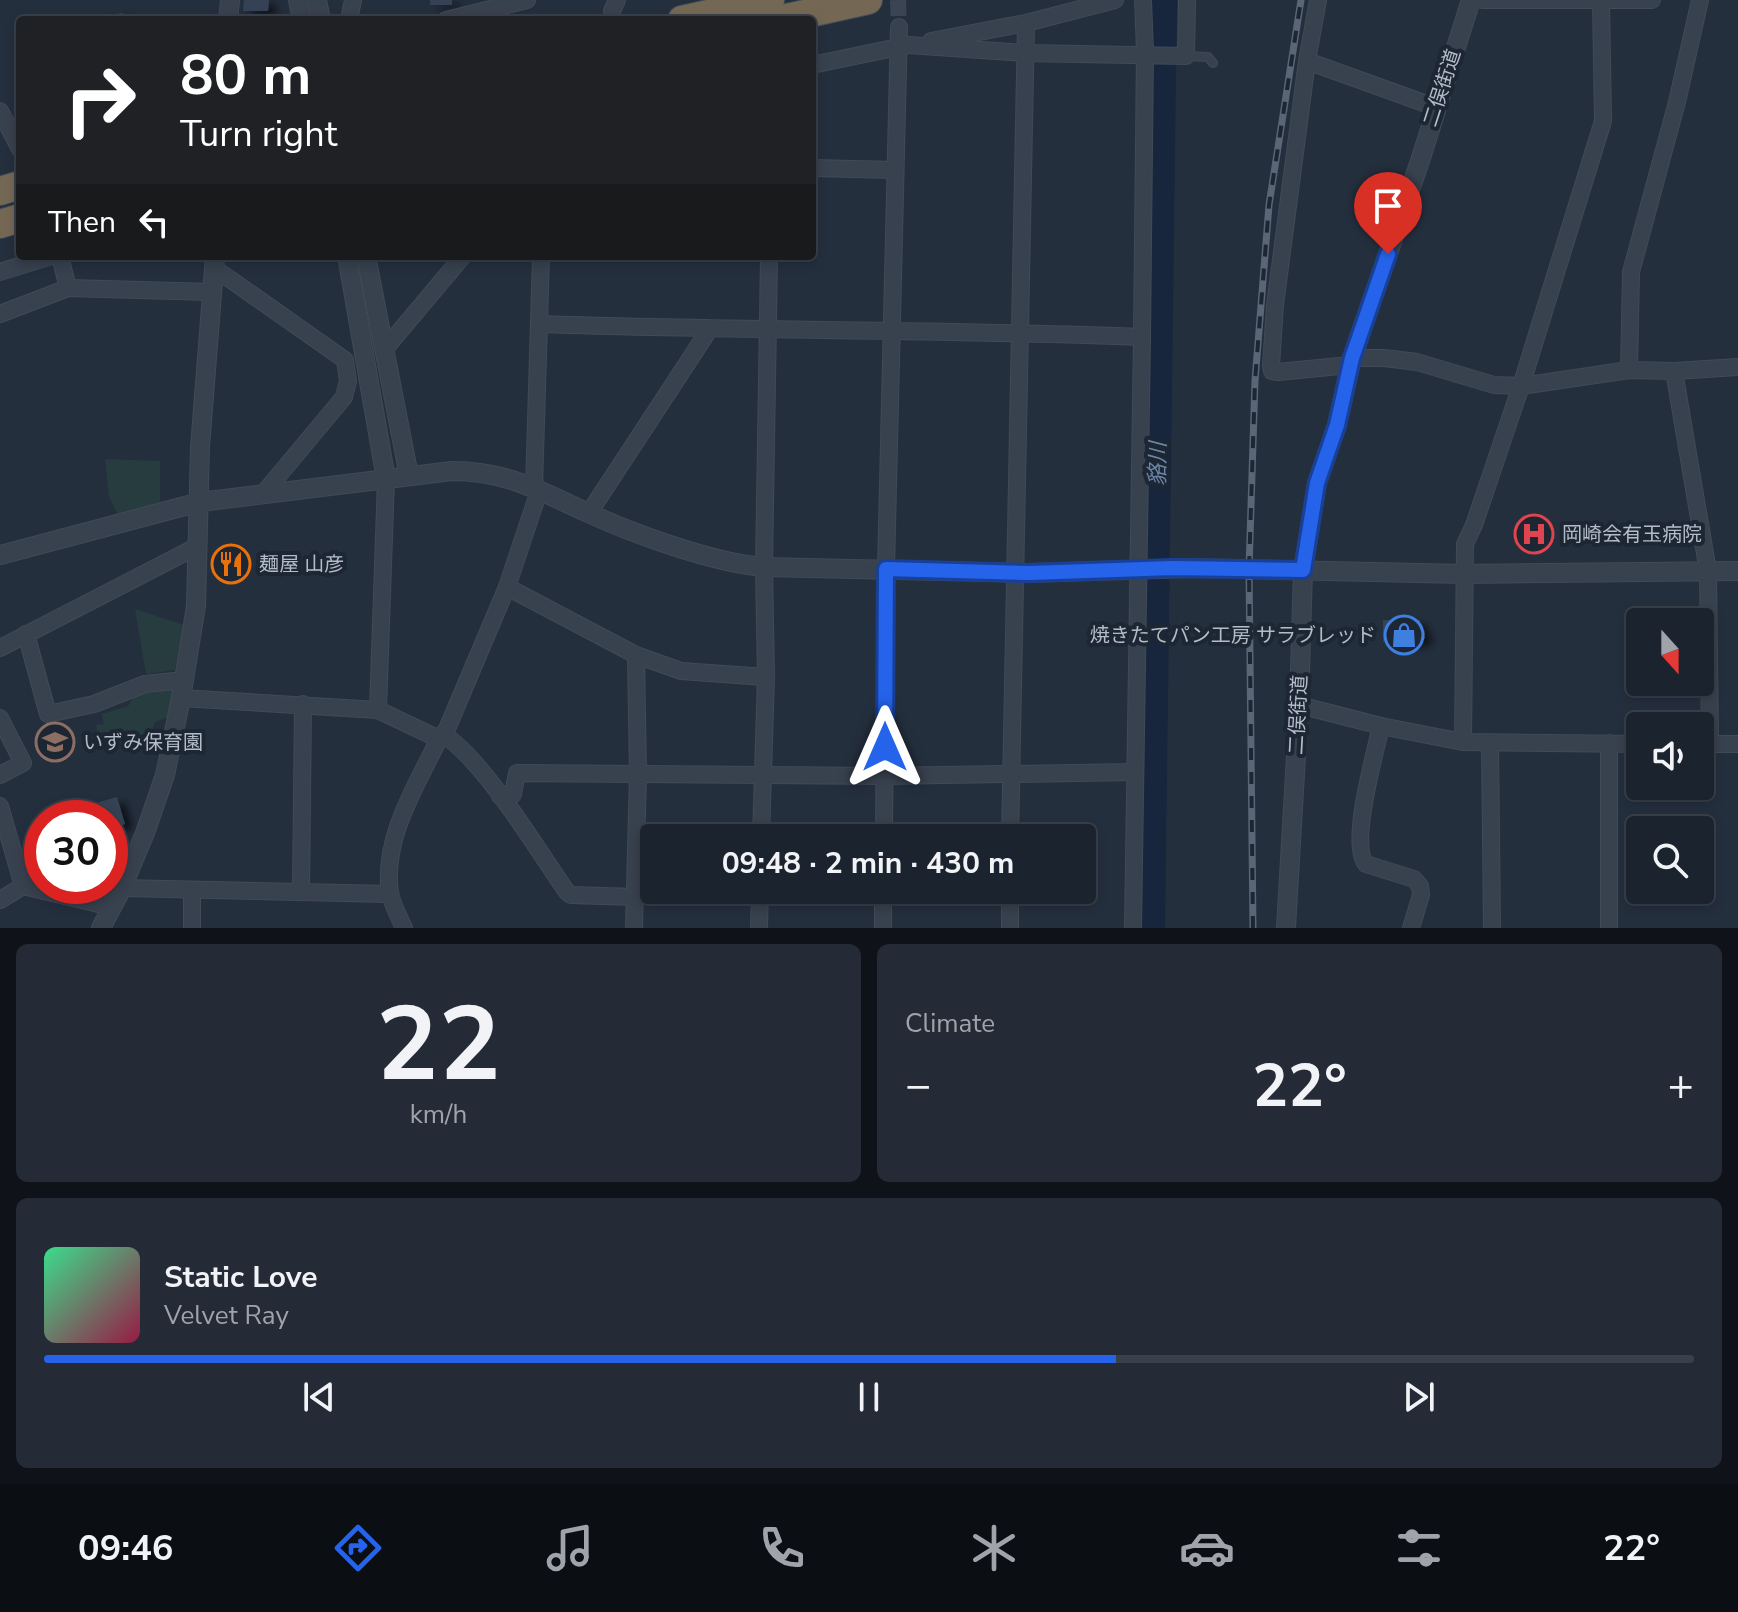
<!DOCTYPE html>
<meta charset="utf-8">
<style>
:root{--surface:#1b232e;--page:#242b36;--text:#f1f3f6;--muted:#a0a4aa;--line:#39404a;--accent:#2563eb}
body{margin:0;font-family:"Nunito Sans","Noto Sans JP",sans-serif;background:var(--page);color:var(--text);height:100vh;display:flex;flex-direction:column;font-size:30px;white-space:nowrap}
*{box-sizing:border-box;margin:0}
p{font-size:26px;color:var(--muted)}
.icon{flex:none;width:44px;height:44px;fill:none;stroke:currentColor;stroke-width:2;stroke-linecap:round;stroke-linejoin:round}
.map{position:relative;height:928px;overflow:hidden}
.sheet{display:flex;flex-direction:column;gap:16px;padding:16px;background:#0f1319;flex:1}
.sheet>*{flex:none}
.guide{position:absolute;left:16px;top:16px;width:800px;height:244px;border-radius:8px;box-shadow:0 4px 12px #0003,0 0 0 2px var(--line);background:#202124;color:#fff;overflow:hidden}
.needle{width:52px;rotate:159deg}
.fabs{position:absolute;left:1626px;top:608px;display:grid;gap:16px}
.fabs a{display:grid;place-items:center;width:88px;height:88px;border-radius:8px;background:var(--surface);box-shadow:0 4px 12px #0003,0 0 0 2px var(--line);font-size:40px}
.speed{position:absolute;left:24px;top:800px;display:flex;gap:16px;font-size:40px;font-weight:700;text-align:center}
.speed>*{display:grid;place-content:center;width:104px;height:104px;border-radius:50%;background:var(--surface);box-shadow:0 4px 12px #0003,0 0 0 2px var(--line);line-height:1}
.speed .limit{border:12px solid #d22;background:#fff;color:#111}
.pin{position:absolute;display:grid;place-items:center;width:68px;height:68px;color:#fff;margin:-82px -34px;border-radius:50% 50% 50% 0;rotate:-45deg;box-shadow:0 0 8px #0007}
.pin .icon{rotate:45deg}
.me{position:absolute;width:88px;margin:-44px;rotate:0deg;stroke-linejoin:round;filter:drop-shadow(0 0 6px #0008)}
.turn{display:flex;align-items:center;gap:28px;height:168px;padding:0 32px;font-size:36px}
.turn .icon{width:104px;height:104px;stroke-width:2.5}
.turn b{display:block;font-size:56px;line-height:68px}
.then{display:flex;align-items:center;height:76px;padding:0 32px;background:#0003;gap:16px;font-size:30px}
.big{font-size:60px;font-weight:700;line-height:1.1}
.sheet .card{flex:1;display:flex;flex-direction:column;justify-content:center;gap:12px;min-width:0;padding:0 28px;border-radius:12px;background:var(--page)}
.sheet .dial{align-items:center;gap:0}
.dial b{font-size:104px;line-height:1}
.song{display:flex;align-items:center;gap:24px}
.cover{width:96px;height:96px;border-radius:12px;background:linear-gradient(135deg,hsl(150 70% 55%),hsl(340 70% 35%))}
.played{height:8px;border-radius:4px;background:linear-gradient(90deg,var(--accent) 65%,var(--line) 65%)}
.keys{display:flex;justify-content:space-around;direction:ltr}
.heat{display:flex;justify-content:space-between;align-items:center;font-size:44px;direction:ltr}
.sheet .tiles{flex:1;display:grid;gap:16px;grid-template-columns:1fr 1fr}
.card:last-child{grid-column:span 2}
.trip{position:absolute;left:640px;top:824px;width:456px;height:80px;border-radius:8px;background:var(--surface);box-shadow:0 4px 12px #0003,0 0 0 2px var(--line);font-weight:700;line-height:80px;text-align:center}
.tabs{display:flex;height:128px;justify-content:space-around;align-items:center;background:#0b0e12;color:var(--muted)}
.tabs .icon{width:56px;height:56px}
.tabs .selected{color:var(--accent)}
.tabs b{font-size:36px;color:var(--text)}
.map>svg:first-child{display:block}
.green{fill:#263c3f}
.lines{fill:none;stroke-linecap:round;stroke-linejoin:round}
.river{stroke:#17263c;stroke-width:26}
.building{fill:#364354;filter:url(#shadow)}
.minor-tunnel{stroke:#3a4453;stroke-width:16;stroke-dasharray:16 8;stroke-linecap:butt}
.service-casing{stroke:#414a57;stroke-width:10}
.minor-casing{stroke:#414a57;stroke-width:18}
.tertiary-casing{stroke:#414a57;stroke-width:20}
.motorway-casing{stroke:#434c59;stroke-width:30}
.service{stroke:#38414e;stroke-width:8}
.minor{stroke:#38414e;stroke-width:16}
.tertiary{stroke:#38414e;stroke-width:18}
.motorway{stroke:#746855;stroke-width:28}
.rail-casing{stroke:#5a6575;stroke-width:7}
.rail{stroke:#1d2633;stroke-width:4;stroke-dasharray:12;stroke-linecap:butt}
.route-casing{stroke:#184099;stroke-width:20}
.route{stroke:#2563eb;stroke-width:14}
.labels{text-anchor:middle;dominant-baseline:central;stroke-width:8;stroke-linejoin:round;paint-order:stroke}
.street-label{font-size:20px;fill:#b4bcc9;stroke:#1d2633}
.poi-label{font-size:20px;fill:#b4bcc9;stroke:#1d2633;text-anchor:start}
.water-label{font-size:22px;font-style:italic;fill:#6d86a8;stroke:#1d2633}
</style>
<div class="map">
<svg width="1738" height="928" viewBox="0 0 1738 928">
<defs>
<filter id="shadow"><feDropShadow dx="8" dy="4.5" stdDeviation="4" flood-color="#0009"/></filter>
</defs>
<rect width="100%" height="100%" fill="#242f3e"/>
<g class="green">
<path d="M 105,459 L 160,461 L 160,504 L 118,515 L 109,497 Z"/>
<path d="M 135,609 L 184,625 L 175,670 L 146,674 Z"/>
<path d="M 167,688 L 175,690 L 169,717 L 155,722 L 150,737 L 101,747 L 96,725 L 104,724 L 102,714 L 128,706 L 138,691 Z"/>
</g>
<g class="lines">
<path class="river" d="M 1152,928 L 1164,0"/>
</g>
<g class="building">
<path d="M 244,0 L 269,0 L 268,11 L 243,11 Z"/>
<rect x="430" y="0" width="22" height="5"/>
<path d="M 123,13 L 124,20 L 86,20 L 86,18 Z"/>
<path d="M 1383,620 L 1420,620 L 1420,630 L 1424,630 L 1425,639 L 1421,639 L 1421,643 L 1383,642 Z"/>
<path d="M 117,797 L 125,824 L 110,829 L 110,818 L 82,818 L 79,808 Z"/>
</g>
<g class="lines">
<path class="minor-tunnel" d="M 898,0 L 899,27"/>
<g class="service-casing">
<path id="service" d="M 1186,56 L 1208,57 L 1213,63"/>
</g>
<g class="minor-casing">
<g id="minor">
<path d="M 1318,0 L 1307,61 L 1435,107"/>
<path d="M 1482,0 L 1652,0"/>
<path d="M 612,11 L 617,0"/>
<path d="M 349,20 L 353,0"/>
<path d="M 446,20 L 527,0"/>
<path d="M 931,41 L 1026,23 L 1115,0"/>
<path d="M 908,45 L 1025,53 L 1186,56 L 1187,0"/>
<path d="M 1307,61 L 1275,305 L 1271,366 L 1272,371 L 1278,372 L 1350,365"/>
<path d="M 812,65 L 908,45"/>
<path d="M 0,111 L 20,149"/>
<path d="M 812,168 L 895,170"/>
<path d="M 60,256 L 68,288"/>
<path d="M 214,268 L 345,360 L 348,381 L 344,397 L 263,494"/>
<path d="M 0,272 L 52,256"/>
<path d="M 0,314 L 68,288 L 212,292"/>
<path d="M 539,324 C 740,331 941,329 1142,337"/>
<path d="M 384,350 L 463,256"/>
<path d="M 1352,358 L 1384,358 L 1417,362 L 1494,385 L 1521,386 L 1629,370 L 1674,371 L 1738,367"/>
<path d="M 1629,370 L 1631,272 L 1677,102 L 1700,0"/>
<path d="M 1674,371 L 1708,571 L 1710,745"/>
<path d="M 534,488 L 541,256"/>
<path d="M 589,513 L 709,330"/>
<path d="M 507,587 L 636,655 L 681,671 L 766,677"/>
<path d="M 26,634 L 48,714 L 94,704 L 145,684 L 184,680"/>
<path d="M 0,648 L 198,546"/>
<path d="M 181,698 L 378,710 L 439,739"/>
<path d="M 1299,705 L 1381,726 L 1463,742 L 1640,744"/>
<path d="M 378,710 L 386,479"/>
<path d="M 0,718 L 23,763 L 0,775"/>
<path d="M 1381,726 C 1375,754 1349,844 1366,864 L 1414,879 L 1420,886 L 1421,895 L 1411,928"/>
<path d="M 443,734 C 486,763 536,848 567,892 L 571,895 L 635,897"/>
<path d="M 1463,742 L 1465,544 L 1474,525 L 1521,386 L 1603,121 L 1601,1"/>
<path d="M 1490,743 L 1492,928"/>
<path d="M 1702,744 L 1738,744"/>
<path d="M 500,796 L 513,794 L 517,773 L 885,776 L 1135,772"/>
<path d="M 0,806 L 23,886"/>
<path d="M 761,838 L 766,677 L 764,567 L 769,256"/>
<path d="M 884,838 L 886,569 L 899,27"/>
<path d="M 1010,838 L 1026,23"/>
<path d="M 122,888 L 390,894"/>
<path d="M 192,891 L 192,928"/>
<path d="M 301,891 L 303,704"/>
<path d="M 0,900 L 23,886 L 111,907"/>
<path d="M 404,928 C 399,917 392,904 390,893 C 382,839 416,786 439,739 L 447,729 L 507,587 L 539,491"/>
<path d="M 634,928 L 638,774 L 636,655"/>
<path d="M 759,928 L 760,890"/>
<path d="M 883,928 L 883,890"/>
<path d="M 1010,928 L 1010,890"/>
<path d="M 1133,928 L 1142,337 L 1145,51 L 1143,0"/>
<path d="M 1609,928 L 1609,743"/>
</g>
</g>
<g class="tertiary-casing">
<g id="tertiary">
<path d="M 298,0 L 302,20"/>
<path d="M 317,0 L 321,20"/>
<path d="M 228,20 L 230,0"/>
<path d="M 347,256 L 386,479"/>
<path d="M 366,256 L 409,476"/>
<path d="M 0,555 L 200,502 L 452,471 C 506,471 538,490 586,512 C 633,534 714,563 764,567 L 1029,573 L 1192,568 L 1464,574 L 1738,571"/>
<path d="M 101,928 L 122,888 L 145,833 L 165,775 L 181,698 L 196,606 L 200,447 L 215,256"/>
<path d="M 1286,928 L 1299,705 L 1303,570 L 1317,483 L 1337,425 L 1352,358 L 1420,161 L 1471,0"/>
</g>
</g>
<g class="motorway-casing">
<g id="motorway">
<path d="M 682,20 L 770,0"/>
<path d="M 778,20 L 868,0"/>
<path d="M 0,191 L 20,185"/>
<path d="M 0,224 L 20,218"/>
</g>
</g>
<use href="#service" class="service"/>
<use href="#minor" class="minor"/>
<use href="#tertiary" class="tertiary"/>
<use href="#motorway" class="motorway"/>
<g class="rail-casing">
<path id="rail" d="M 1253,928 L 1249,569 L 1255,381 L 1269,205 L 1301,0"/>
</g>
<use href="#rail" class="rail"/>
</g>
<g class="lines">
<g class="route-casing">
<path id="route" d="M 885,747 L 886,569 L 1029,573 L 1173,568 L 1303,570 L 1317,483 L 1337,425 L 1352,358 L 1388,254"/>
</g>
<use href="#route" class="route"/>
</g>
<defs>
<g id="hospital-ring" transform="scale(2)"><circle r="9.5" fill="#1d2633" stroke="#e0444e" stroke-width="1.5"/><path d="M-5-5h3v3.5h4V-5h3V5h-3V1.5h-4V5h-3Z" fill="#e0444e"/></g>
<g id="restaurant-ring" transform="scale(2)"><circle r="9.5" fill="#1d2633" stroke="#e8710a" stroke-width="1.5"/><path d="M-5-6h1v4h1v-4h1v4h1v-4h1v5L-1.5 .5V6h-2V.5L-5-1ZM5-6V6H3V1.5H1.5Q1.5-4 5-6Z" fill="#e8710a"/></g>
<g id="shop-ring" transform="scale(2)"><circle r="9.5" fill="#1d2633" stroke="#3f7fe0" stroke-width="1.5"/><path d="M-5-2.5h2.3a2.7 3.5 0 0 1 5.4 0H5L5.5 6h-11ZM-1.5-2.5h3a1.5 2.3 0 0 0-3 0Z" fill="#3f7fe0"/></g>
<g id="school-ring" transform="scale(2)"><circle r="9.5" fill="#1d2633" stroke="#8d6e63" stroke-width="1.5"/><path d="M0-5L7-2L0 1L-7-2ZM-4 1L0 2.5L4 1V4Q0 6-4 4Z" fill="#8d6e63"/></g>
</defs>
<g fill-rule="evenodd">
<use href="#hospital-ring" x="1534" y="534"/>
<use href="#restaurant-ring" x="231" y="564"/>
<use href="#shop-ring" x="1404" y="635"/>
<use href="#school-ring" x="55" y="742"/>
</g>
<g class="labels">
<g class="street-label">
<text transform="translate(1442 88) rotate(-72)">二俣街道</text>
<text transform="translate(1298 715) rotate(-87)">二俣街道</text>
</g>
<g class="poi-label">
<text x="1562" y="534">岡崎会有玉病院</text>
<text x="259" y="564">麺屋 山彦</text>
<text x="1376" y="635" text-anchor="end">焼きたてパン工房 サラブレッド</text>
<text x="83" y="742">いずみ保育園</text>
</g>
<g class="water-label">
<text transform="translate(1158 464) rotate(-89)">貉川</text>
</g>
</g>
</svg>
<div class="fabs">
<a><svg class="needle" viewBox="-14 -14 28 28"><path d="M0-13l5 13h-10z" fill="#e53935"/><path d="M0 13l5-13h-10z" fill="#a0a4aa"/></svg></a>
<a><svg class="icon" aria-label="sound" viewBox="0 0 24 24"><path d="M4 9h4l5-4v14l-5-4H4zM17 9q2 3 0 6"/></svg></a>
<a><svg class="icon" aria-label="search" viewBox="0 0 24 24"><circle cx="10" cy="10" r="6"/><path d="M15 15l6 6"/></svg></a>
</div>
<div class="speed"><div class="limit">30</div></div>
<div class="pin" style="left:1388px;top:254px;background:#d93025"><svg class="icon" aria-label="arrive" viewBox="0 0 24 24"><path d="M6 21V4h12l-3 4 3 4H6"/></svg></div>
<svg class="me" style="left:885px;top:747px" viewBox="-20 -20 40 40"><path d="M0-17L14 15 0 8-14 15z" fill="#2563eb" stroke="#fff" stroke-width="4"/></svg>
<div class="trip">09:48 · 2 min · 430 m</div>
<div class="guide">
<div class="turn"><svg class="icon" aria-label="right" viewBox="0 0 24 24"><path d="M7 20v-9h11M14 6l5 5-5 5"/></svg><div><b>80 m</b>Turn right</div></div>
<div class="then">Then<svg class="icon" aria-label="left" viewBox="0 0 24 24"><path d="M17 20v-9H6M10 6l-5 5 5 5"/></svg></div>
</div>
</div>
<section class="sheet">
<div class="tiles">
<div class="card dial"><b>22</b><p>km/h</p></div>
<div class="card"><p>Climate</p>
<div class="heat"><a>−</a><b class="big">22°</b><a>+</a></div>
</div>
<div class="card">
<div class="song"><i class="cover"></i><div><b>Static Love</b><p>Velvet Ray</p></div></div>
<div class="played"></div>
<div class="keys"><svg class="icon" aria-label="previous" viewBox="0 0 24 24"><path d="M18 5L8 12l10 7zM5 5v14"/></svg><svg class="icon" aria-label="pause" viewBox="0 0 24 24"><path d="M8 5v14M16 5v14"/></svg><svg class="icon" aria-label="next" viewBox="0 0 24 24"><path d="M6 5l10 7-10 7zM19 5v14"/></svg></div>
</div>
</div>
</section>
<nav class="tabs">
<b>09:46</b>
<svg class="icon selected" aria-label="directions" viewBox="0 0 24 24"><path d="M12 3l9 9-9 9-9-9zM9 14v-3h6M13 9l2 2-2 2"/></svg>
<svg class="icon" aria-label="music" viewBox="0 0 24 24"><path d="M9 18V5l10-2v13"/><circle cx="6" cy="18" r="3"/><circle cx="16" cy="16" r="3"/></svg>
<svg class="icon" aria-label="phone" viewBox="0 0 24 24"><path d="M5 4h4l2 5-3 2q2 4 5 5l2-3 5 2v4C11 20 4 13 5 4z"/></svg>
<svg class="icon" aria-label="climate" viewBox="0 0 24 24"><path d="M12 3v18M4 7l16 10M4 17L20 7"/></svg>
<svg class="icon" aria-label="car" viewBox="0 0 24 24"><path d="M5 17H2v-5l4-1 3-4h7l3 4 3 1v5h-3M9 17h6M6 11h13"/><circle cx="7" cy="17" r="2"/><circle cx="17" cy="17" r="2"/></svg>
<svg class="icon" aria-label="filters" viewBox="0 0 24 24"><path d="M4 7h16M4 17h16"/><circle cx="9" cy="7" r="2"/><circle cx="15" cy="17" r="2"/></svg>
<b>22°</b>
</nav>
